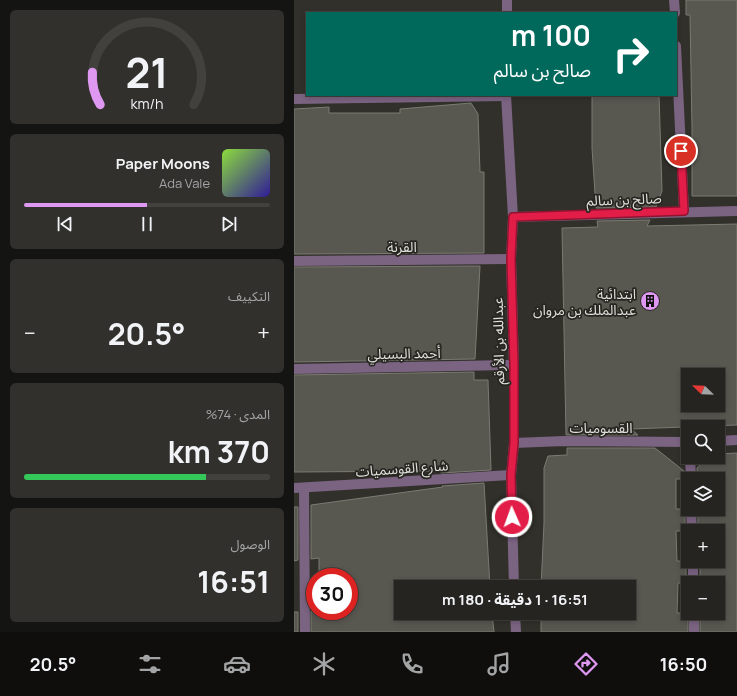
<!DOCTYPE html>
<html lang="ar">
<meta charset="utf-8">
<style>
:root{--surface:#252420;--page:#31302d;--text:#f1f3f6;--muted:#a3a4a5;--line:#42413e;--accent:#de98f2}
body{margin:0;font-family:Manrope,"Noto Sans Arabic",sans-serif;background:var(--page);color:var(--text);direction:rtl;height:100vh;display:flex;flex-direction:column;font-size:15px;white-space:nowrap}
*{box-sizing:border-box;margin:0}
p{font-size:13px;color:var(--muted)}
.icon{flex:none;width:22px;height:22px;fill:none;stroke:currentColor;stroke-width:2;stroke-linecap:round;stroke-linejoin:round}
.map{position:relative;flex:1;overflow:hidden;direction:ltr}
.side{display:flex;flex-direction:column;gap:10px;padding:10px;background:#141412;width:294px}
.side>*{flex:none}
.banner{position:absolute;left:12px;top:12px;width:371px;height:84px;border-radius:0px;box-shadow:0 2px 6px #0003,0 0 0 1px var(--line);direction:rtl;background:#00695c;color:#fff;overflow:hidden}
.needle{width:26px;rotate:293deg}
.controls{position:absolute;left:387px;top:368px;display:grid;gap:8px}
.controls a{display:grid;place-items:center;width:44px;height:44px;border-radius:0px;background:var(--surface);box-shadow:0 2px 6px #0003,0 0 0 1px var(--line);font-size:20px}
.speed{position:absolute;left:12px;top:568px;display:flex;gap:8px;font-size:20px;font-weight:700;text-align:center}
.speed>*{display:grid;place-content:center;width:52px;height:52px;border-radius:50%;background:var(--surface);box-shadow:0 2px 6px #0003,0 0 0 1px var(--line);line-height:1}
.speed .limit{border:6px solid #d22;background:#fff;color:#111}
.pin{position:absolute;display:grid;place-items:center;width:34px;height:34px;color:#fff;margin:-17px;border:2px solid #fff;border-radius:50%;box-shadow:0 1px 4px #0007}
.me{position:absolute;width:44px;margin:-22px;rotate:358deg;stroke-linejoin:round;filter:drop-shadow(0 0 3px #0008)}
.turn{display:flex;align-items:center;gap:14px;height:84px;padding:0 20px;font-size:18px}
.turn .icon{width:52px;height:52px;stroke-width:2.5}
.turn b{display:block;font-size:28px;line-height:34px}
.big{font-size:30px;font-weight:700;line-height:1.1}
.side .widget{flex:1;display:flex;flex-direction:column;justify-content:center;gap:6px;min-width:0;padding:0 14px;border-radius:6px;background:var(--page)}
.side .dial{align-items:center;gap:0}
.dial svg{height:104px;overflow:visible;fill:none;stroke:var(--line);stroke-width:7;stroke-linecap:round;text-anchor:middle}
.dial text{fill:var(--text);stroke:none}
.song{display:flex;align-items:center;gap:12px}
.cover{width:48px;height:48px;border-radius:6px;background:linear-gradient(135deg,hsl(90 70% 55%),hsl(250 70% 35%))}
.played{height:4px;border-radius:2px;background:linear-gradient(90deg,var(--accent) 50%,var(--line) 50%)}
.keys{display:flex;justify-content:space-around;direction:ltr}
.heat{display:flex;justify-content:space-between;align-items:center;font-size:22px;direction:ltr}
.charge{height:6px;border-radius:3px;background:linear-gradient(90deg,#34c759 74%,var(--line) 0)}
.trip{position:absolute;left:100px;top:580px;width:242px;height:40px;border-radius:0px;background:var(--surface);box-shadow:0 2px 6px #0003,0 0 0 1px var(--line);font-weight:700;line-height:40px;text-align:center;direction:rtl}
.menu{display:flex;height:64px;justify-content:space-around;align-items:center;background:#0f0e0d;color:var(--muted)}
.menu .icon{width:28px;height:28px}
.menu .current{color:var(--accent)}
.menu b{font-size:18px;color:var(--text)}
main{display:flex;flex:1;min-height:0}
.map>svg:first-child{display:block}
.building{fill:#585750;stroke:#7b7a73;fill-rule:evenodd}
.lines{fill:none;stroke-linecap:round;stroke-linejoin:round}
.minor{stroke:#7b6382;stroke-width:10}
.route-casing{stroke:#92132f;stroke-width:10}
.route{stroke:#e11d48;stroke-width:7}
.labels{text-anchor:middle;dominant-baseline:central;stroke-width:3.5;stroke-linejoin:round;paint-order:stroke}
.street-label{font-size:14px;fill:#dfdfdb;stroke:#272620}
.poi-label{font-size:14px;fill:#dfdfdb;stroke:#272620;text-anchor:end}
</style>
<main>
<div class="map">
<svg width="443" height="632" viewBox="0 0 443 632">
<rect width="100%" height="100%" fill="#31302a"/>
<g class="building">
<path d="M 392,0 L 443,0 L 443,196 L 398,196 L 398,128 L 396,15 L 392,15 Z"/>
<path d="M 298,95 L 365,95 L 368,191 L 362,207 L 302,208 L 298,148 Z"/>
<path d="M 177,103 L 184,114 L 186,172 L 190,172 L 190,253 L 0,254 L 0,109 L 35,107 L 35,113 L 106,113 L 106,109 Z"/>
<path d="M 356,220 L 353,226 L 443,224 L 443,425 L 337,429 L 344,435 L 272,435 L 268,228 L 304,227 L 303,221 ZM 394,375 L 424,375 L 424,405 L 394,405 Z"/>
<path d="M 186,266 L 181,359 L 0,362 L 0,267 Z"/>
<path d="M 180,372 L 180,380 L 194,380 L 197,470 L 147,473 L 147,471 L 0,472 L 0,375 Z"/>
<path d="M 273,448 L 361,448 L 390,471 L 390,479 L 382,479 L 382,509 L 391,509 L 391,531 L 382,531 L 383,561 L 392,561 L 392,583 L 384,583 L 383,613 L 394,613 L 394,632 L 247,632 L 247,613 L 335,613 L 335,587 L 247,587 L 250,523 L 250,468 L 254,456 L 273,455 Z"/>
<path d="M 443,453 L 443,632 L 406,632 L 406,613 L 424,613 L 424,583 L 406,583 L 406,561 L 424,561 L 424,531 L 404,531 L 404,509 L 424,509 L 424,479 L 403,479 L 403,468 L 413,457 L 424,457 L 424,454 Z"/>
<path d="M 190,483 L 196,587 L 107,587 L 107,613 L 198,613 L 200,632 L 17,632 L 17,611 L 55,611 L 55,577 L 25,577 L 25,558 L 17,559 L 17,505 L 149,487 L 148,486 Z"/>
<path d="M 0,507 L 4,507 L 4,560 L 0,561 Z"/>
<rect x="0" y="612" width="4" height="20"/>
</g>
<g class="lines">
<g class="minor">
<path d="M 380,0 L 381,13"/>
<path d="M 213,13 L 213,0"/>
<path d="M 382,46 L 390,211"/>
<path d="M 212,95 L 219,217 L 217,259 L 220,365 L 220,443 L 217,475 L 220,587"/>
<path d="M 0,99 L 212,96"/>
<path d="M 219,217 L 443,211"/>
<path d="M 0,261 L 217,259"/>
<path d="M 0,369 L 220,365"/>
<path d="M 424,441 L 443,440"/>
<path d="M 220,443 L 270,441 L 394,442"/>
<path d="M 396,457 L 397,479"/>
<path d="M 0,488 L 217,475"/>
<path d="M 10,488 L 11,632"/>
<path d="M 397,509 L 398,531"/>
<path d="M 399,561 L 399,583"/>
<path d="M 221,613 L 222,632"/>
<path d="M 400,613 L 400,632"/>
</g>
</g>
<g class="lines">
<g class="route-casing">
<path id="route" d="M 218,517 L 217,475 L 220,443 L 220,365 L 217,259 L 219,217 L 390,211 L 387,151"/>
</g>
<use href="#route" class="route"/>
</g>
<defs>
<g id="building-disc" transform="scale(1)"><circle r="9.5" fill="#de98f2" stroke="#272620"/><path d="M-4-6H4V6H1V3H-1V6H-4ZM-2.5-4.3h1.7v1.8h-1.7ZM.8-4.3h1.7v1.8H.8ZM-2.5-1h1.7V.8h-1.7ZM.8-1h1.7V.8H.8Z" fill="#111"/></g>
</defs>
<g fill-rule="evenodd">
<use href="#building-disc" x="356" y="301"/>
</g>
<g class="labels">
<g class="street-label">
<text transform="translate(330 199) rotate(-2)">صالح بن سالم</text>
<text x="108" y="246">القرنة</text>
<text transform="translate(204 341) rotate(-91)">عبدالله بن الأرقم</text>
<text transform="translate(110 353) rotate(-1)">أحمد البسيلي</text>
<text x="307" y="427">القسوميات</text>
<text transform="translate(108 468) rotate(-4)">شارع القوسميات</text>
</g>
<g class="poi-label">
<text x="342" y="293">ابتدائية<tspan x="342" dy="16">عبدالملك بن مروان</tspan></text>
</g>
</g>
</svg>
<div class="controls">
<a><svg class="needle" viewBox="-14 -14 28 28"><path d="M0-13l5 13h-10z" fill="#e53935"/><path d="M0 13l5-13h-10z" fill="#a3a4a5"/></svg></a>
<a><svg class="icon" aria-label="search" viewBox="0 0 24 24"><circle cx="10" cy="10" r="6"/><path d="M15 15l6 6"/></svg></a>
<a><svg class="icon" aria-label="layers" viewBox="0 0 24 24"><path d="M12 4l9 5-9 5-9-5zM3 14l9 5 9-5"/></svg></a>
<a>+</a>
<a>−</a>
</div>
<div class="speed"><div class="limit">30</div></div>
<div class="pin" style="left:387px;top:151px;background:#d93025"><svg class="icon" aria-label="arrive" viewBox="0 0 24 24"><path d="M6 21V4h12l-3 4 3 4H6"/></svg></div>
<svg class="me" style="left:218px;top:517px" viewBox="-20 -20 40 40"><circle r="17" fill="#e11d48" stroke="#fff" stroke-width="3"/><path d="M0-11L8 9 0 5-8 9z" fill="#fff"/></svg>
<div class="trip">16:51 · 1 دقيقة · 180 m</div>
<div class="banner">
<div class="turn"><svg class="icon" aria-label="right" viewBox="0 0 24 24"><path d="M7 20v-9h11M14 6l5 5-5 5"/></svg><div><b>100 m</b>صالح بن سالم</div></div>
</div>
</div>
<section class="side">
<div class="widget dial"><svg viewBox="0 0 100 80">
<path d="M14 69A42 42 0 1 1 86 69"/>
<path d="M14 69A42 42 0 0 1 8 44" stroke="#de98f2"/>
<text x="50" y="56" font-size="32" font-weight="700">21</text>
<text x="50" y="72" font-size="11">km/h</text>
</svg></div>
<div class="widget">
<div class="song"><i class="cover"></i><div><b>Paper Moons</b><p>Ada Vale</p></div></div>
<div class="played"></div>
<div class="keys"><svg class="icon" aria-label="previous" viewBox="0 0 24 24"><path d="M18 5L8 12l10 7zM5 5v14"/></svg><svg class="icon" aria-label="pause" viewBox="0 0 24 24"><path d="M8 5v14M16 5v14"/></svg><svg class="icon" aria-label="next" viewBox="0 0 24 24"><path d="M6 5l10 7-10 7zM19 5v14"/></svg></div>
</div>
<div class="widget"><p>التكييف</p>
<div class="heat"><a>−</a><b class="big">20.5°</b><a>+</a></div>
</div>
<div class="widget"><p>المدى · 74%</p><b class="big">370 km</b><div class="charge"></div></div>
<div class="widget"><p>الوصول</p><b class="big">16:51</b></div>
</section>
</main>
<nav class="menu">
<b>16:50</b>
<svg class="icon current" aria-label="directions" viewBox="0 0 24 24"><path d="M12 3l9 9-9 9-9-9zM9 14v-3h6M13 9l2 2-2 2"/></svg>
<svg class="icon" aria-label="music" viewBox="0 0 24 24"><path d="M9 18V5l10-2v13"/><circle cx="6" cy="18" r="3"/><circle cx="16" cy="16" r="3"/></svg>
<svg class="icon" aria-label="phone" viewBox="0 0 24 24"><path d="M5 4h4l2 5-3 2q2 4 5 5l2-3 5 2v4C11 20 4 13 5 4z"/></svg>
<svg class="icon" aria-label="climate" viewBox="0 0 24 24"><path d="M12 3v18M4 7l16 10M4 17L20 7"/></svg>
<svg class="icon" aria-label="car" viewBox="0 0 24 24"><path d="M5 17H2v-5l4-1 3-4h7l3 4 3 1v5h-3M9 17h6M6 11h13"/><circle cx="7" cy="17" r="2"/><circle cx="17" cy="17" r="2"/></svg>
<svg class="icon" aria-label="filters" viewBox="0 0 24 24"><path d="M4 7h16M4 17h16"/><circle cx="9" cy="7" r="2"/><circle cx="15" cy="17" r="2"/></svg>
<b>20.5°</b>
</nav>
